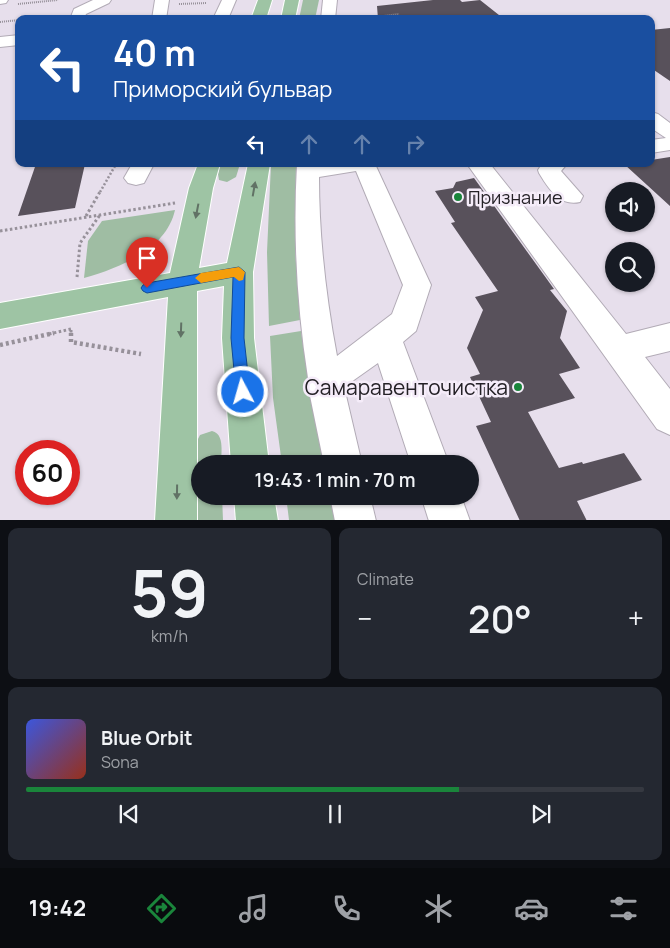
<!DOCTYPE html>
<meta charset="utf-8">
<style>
:root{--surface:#171b24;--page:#242831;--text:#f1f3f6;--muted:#9ea1a6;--line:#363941;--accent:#1a853b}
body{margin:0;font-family:Manrope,sans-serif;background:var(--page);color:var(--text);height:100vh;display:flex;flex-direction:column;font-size:19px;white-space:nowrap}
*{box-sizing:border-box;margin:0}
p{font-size:16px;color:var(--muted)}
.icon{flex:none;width:28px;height:28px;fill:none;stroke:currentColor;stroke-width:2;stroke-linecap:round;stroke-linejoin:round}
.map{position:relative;height:520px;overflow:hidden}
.sheet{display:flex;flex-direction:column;gap:8px;padding:8px;background:#0d0f14;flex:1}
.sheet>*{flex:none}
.hud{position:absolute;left:15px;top:15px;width:640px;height:152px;border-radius:10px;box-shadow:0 1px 4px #0004;background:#1a4fa0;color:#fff;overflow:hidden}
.controls{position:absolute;left:605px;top:182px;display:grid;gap:10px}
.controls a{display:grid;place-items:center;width:50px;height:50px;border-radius:50%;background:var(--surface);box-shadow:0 1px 4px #0004;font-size:25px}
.speed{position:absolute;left:15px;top:440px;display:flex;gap:10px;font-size:25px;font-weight:700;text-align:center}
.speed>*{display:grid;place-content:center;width:65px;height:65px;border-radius:50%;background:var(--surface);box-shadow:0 1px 4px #0004;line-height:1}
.speed .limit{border:8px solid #d22;background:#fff;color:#111}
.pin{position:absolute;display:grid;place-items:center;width:42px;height:42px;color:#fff;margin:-51px -21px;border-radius:50% 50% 50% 0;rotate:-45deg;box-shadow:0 0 5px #0007}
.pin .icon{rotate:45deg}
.me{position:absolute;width:55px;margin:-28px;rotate:354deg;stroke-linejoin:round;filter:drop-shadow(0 0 4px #0008)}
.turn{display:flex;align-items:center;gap:18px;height:105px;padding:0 15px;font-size:22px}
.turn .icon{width:65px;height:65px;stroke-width:2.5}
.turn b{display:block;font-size:35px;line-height:42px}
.lanes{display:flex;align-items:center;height:48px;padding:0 15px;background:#0003;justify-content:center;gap:25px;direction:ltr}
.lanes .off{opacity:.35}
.big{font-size:38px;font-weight:600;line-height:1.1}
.sheet .card{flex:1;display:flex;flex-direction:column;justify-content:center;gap:8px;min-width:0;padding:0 18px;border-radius:10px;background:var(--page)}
.sheet .dial{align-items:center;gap:0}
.dial b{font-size:65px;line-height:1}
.song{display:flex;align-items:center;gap:15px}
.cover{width:60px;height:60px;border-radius:8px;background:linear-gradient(135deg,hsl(230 70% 55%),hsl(10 70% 35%))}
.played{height:5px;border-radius:2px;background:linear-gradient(90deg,var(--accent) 70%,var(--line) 70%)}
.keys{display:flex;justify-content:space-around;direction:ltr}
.heat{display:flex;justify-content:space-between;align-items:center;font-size:28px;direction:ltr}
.sheet .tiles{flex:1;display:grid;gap:8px;grid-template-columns:1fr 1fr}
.card:last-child{grid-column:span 2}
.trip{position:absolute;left:191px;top:455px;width:288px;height:50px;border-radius:25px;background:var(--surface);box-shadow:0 1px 4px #0004;font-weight:600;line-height:50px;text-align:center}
.menu{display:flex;height:80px;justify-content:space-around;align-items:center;background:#090b0e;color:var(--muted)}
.menu .icon{width:35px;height:35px}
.menu .selected{color:var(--accent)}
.menu b{font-size:22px;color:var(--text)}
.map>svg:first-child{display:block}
.green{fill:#9fbda3}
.building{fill:#58515b}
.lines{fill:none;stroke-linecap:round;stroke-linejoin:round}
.minor-casing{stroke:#b2abb6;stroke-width:2}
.major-casing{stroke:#fff;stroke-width:2}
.path-far3{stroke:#97919a;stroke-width:2;stroke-dasharray:1 1;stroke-linecap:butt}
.path-far2{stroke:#97919a;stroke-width:2.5;stroke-dasharray:2 2;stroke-linecap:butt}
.path-far1{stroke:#97919a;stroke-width:3;stroke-dasharray:2.5 2.5;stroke-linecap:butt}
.path{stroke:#97919a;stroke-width:4.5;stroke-dasharray:3 3;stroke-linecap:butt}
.minor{fill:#fff;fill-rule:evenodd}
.major{fill:#9ec4a4;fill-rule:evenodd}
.oneway{fill:#617265}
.route{fill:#1a73e8;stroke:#114b97}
.slow{fill:#f59e0b}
.poi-dot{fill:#1a853b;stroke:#f5ecf9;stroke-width:2}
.labels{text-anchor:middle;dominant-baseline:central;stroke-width:5;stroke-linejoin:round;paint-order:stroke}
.poi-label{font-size:18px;fill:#242126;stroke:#f5ecf9;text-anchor:start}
.near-poi-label{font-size:21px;fill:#242126;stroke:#f5ecf9;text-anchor:end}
</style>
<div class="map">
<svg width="670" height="521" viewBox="0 0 670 521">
<rect width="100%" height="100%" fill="#e7dfec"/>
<g class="green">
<path d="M 303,0 L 319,0 L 315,19 L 299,19 Z"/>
<path d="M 220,164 L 240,164 L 236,177 L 227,182 L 219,180 L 218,174 Z"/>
<path d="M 271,164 L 296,164 L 295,249 L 300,320 L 269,326 L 267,252 Z"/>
<path d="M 175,210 C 166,250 119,268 84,278 L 88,241 L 102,221 Z"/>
<path d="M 301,331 L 309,387 L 325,464 L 282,464 L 273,398 L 270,336 Z"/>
<path d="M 212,431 C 225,434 221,453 221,464 L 200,464 L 200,496 L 222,496 L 223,520 L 193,521 L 197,441 L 200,435 Z"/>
<path d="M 286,496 L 331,496 L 336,520 L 289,520 Z"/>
</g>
<g class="building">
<path d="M 433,0 L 460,0 L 462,2 L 480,0 L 504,19 L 378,19 L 377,6 Z"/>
<path d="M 670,28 L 670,81 L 651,68 L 651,30 Z"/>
<path d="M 670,157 L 670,206 L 624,164 L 651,164 L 651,160 Z"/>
<path d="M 36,164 L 85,164 L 75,208 L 18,216 Z"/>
<path d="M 474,178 L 554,289 L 550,290 L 567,311 L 560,338 L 580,368 L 559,374 L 575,398 L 528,412 L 559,468 L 582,462 L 583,464 L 624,453 L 642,480 L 577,501 L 587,521 L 520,521 L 476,426 L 491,422 L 470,377 L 480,374 L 467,348 L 483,310 L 475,297 L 498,291 L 451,223 L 455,222 L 435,191 L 453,188 L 456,182 Z"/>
</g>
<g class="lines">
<g class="minor-casing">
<g id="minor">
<path d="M 0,0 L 8,0 L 6,3 L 0,4 Z"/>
<path d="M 93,0 L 111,0 L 109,3 L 86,14 L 84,19 L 70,19 L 74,9 Z"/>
<path d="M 155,0 L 169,0 L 166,19 L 152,19 Z"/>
<path d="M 222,0 L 236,0 L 228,19 L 213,19 Z"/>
<path d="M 323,0 L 337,0 L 335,19 L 321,19 Z"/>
<path d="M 19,35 L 19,45 L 0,47 L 0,37 Z"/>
<path d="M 651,112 L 658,114 L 670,123 L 670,150 L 651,153 L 651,140 L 666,138 L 651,128 Z"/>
<path d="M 132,164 L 154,164 L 144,183 L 136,185 L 128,183 L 124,178 Z"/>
<path d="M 297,164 L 375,164 L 431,285 L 416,331 L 403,342 L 449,464 L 411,464 L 378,363 L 344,387 L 362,464 L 324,464 L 307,381 L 308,378 C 297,307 293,235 297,164 ZM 356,171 L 403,285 L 392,314 L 337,356 C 326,297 319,237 319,177 Z"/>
<path d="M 467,164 L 490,164 L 626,334 L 670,323 L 670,351 L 645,357 L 670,389 L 670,435 L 657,429 Z"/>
<path d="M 542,164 L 567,164 L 561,171 L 583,196 L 580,202 C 560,207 548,188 539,173 L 538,170 Z"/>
<path d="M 330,496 L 370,496 L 376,521 L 335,521 Z"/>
<path d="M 421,496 L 461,496 L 470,521 L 429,521 Z"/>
</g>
</g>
<g class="major-casing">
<g id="major">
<path d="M 258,0 L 272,0 L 266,19 L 251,19 Z"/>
<path d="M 285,0 L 299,0 L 295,19 L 281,19 Z"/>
<path d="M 198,164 L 220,164 L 213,188 L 199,268 L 227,263 L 248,164 L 270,164 L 253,272 L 254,338 L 269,464 L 231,464 L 222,338 L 224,286 L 197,291 L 197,521 L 155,521 L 168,297 L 0,329 L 0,303 L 170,273 L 189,188 Z"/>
<path d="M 234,496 L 274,496 L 278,521 L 236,521 Z"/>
</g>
</g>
<g class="path-far3">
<path d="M 18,4 L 58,0"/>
<path d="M 179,4 L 207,3"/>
<path d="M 31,19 L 60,16"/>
<path d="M 359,19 L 399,14"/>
<path d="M 0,22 L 19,20"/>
</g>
<path class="path-far2" d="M 100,192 L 115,166"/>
<g class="path-far1">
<path d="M 86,216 L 101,190"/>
<path d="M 0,231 L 175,203"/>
<path d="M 77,277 L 80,243 L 100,215"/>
<path d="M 71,330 L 71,334"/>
<path d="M 49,334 L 71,329"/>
</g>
<g class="path">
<path d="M 71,333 L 71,342 L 141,354"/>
<path d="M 0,345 L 54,333"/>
</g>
<use href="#minor" class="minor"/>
<use href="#major" class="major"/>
</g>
<defs><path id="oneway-solid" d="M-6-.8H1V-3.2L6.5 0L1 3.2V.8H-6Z" transform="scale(1.25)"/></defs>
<g class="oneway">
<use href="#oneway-solid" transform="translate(254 189) rotate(-80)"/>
<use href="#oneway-solid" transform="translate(197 211) rotate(101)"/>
<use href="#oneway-solid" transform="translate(181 330) rotate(92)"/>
<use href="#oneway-solid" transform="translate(177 492) rotate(91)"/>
</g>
<path class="route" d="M 239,267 L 245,272 L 244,338 L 250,392 L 248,397 L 243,399 L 238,397 L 236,392 L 231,338 L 233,277 L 147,293 L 143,291 L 141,288 L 143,285 L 147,283 Z"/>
<path class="slow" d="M 239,267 L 245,272 L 243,280 L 239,281 L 234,277 L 201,283 L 195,278 L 201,273 Z"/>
<g class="poi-dot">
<circle cx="458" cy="197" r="5"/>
<circle cx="518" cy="387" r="5"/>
</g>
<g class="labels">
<g class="poi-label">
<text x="468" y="197">Признание</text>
</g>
<g class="near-poi-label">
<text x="508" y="387">Самаравенточистка</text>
</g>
</g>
</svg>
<div class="controls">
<a><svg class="icon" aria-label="sound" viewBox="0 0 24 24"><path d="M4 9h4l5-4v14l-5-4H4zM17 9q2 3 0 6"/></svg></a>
<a><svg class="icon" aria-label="search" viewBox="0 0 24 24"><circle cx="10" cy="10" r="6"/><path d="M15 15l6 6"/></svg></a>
</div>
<div class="speed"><div class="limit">60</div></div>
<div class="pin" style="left:147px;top:288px;background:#d93025"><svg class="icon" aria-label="arrive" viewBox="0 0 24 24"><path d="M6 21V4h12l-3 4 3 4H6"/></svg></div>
<svg class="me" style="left:243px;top:392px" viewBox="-20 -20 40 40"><circle r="17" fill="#1a73e8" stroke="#fff" stroke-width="3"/><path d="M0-11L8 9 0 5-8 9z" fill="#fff"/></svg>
<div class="trip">19:43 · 1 min · 70 m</div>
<div class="hud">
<div class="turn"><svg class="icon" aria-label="left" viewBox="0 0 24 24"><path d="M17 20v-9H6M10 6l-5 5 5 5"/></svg><div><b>40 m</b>Приморский бульвар</div></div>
<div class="lanes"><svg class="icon" aria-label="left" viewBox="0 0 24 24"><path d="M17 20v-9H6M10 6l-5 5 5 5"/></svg><svg class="icon off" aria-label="ahead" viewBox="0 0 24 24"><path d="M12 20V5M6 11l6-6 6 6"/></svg><svg class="icon off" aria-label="ahead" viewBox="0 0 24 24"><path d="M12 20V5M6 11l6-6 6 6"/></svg><svg class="icon off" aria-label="right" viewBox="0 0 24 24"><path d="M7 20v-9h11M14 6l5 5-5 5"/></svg></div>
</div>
</div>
<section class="sheet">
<div class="tiles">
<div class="card dial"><b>59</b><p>km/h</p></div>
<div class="card"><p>Climate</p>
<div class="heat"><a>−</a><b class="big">20°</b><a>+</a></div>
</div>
<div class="card">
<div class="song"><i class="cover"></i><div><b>Blue Orbit</b><p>Sona</p></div></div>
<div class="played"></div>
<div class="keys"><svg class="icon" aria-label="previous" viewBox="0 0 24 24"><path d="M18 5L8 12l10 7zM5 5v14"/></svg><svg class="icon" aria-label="pause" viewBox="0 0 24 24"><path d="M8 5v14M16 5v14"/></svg><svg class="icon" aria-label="next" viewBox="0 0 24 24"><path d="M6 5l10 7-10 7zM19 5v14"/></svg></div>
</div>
</div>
</section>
<nav class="menu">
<b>19:42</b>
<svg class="icon selected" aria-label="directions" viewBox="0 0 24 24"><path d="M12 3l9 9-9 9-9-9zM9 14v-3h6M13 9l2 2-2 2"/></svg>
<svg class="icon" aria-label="music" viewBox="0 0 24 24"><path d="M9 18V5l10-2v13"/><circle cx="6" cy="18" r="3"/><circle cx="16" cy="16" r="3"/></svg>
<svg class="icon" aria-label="phone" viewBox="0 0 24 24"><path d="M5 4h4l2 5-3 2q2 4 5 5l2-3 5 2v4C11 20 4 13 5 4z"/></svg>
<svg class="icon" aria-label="climate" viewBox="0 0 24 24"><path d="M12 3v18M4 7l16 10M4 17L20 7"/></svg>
<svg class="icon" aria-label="car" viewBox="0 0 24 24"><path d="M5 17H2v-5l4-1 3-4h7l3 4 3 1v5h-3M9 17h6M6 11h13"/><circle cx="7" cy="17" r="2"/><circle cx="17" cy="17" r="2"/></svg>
<svg class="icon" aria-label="filters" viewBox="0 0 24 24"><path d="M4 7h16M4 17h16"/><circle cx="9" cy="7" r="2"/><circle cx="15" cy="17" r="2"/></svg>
</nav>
